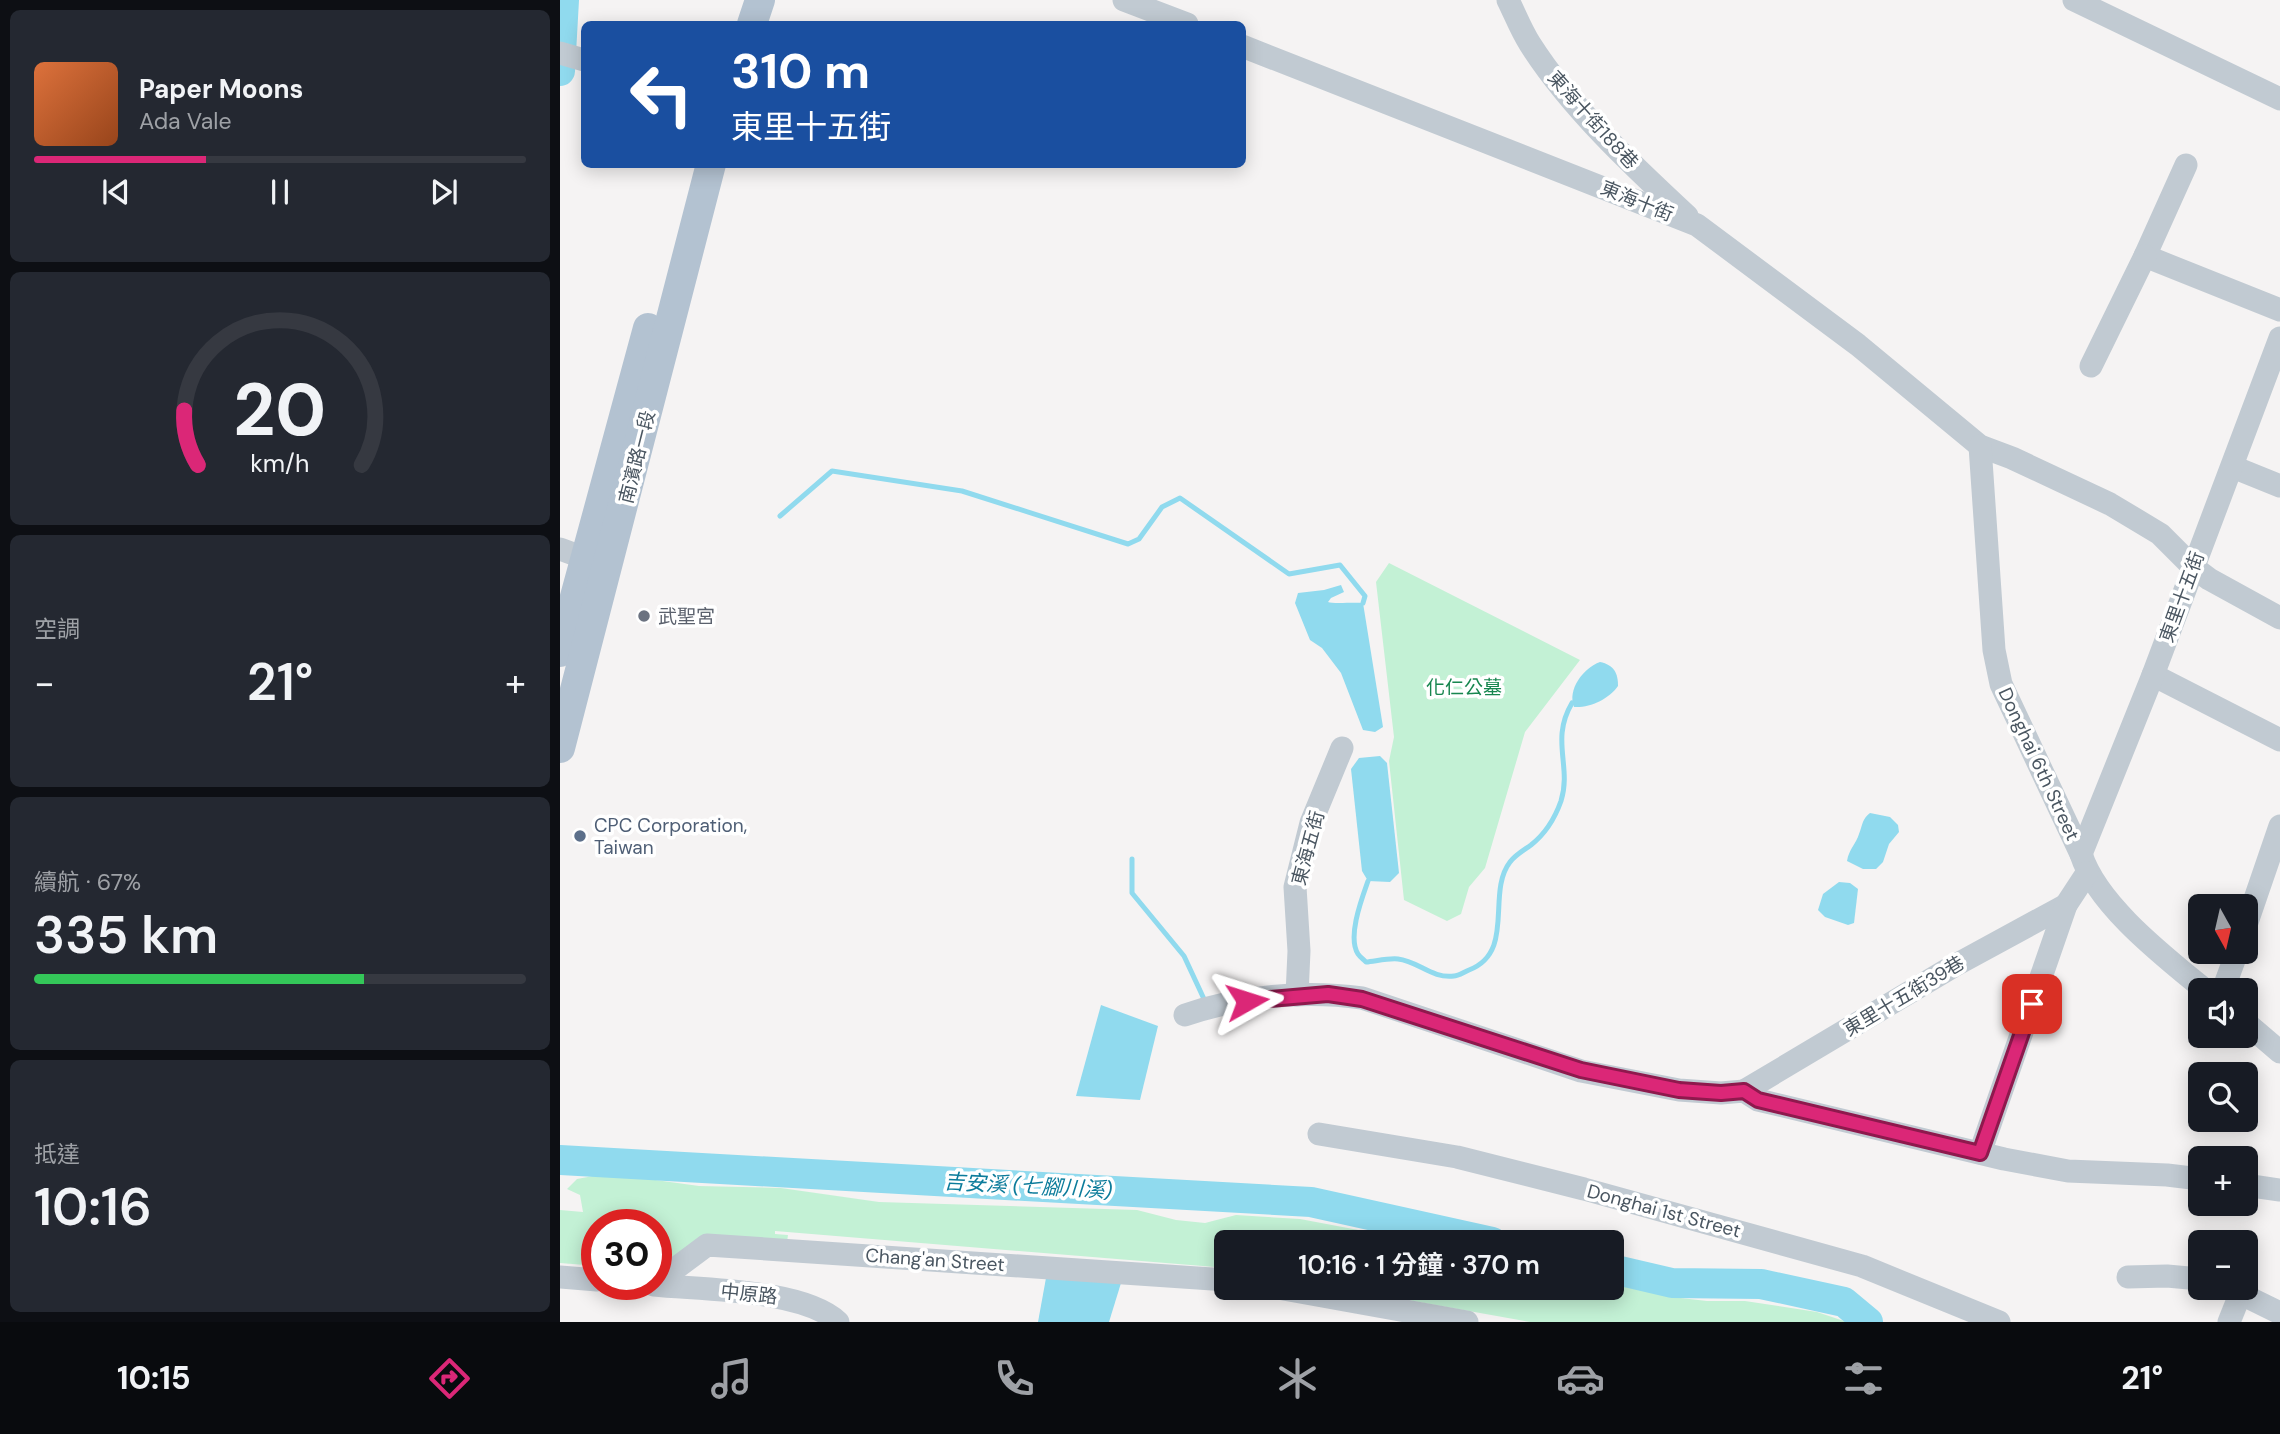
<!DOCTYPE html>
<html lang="zh-TW">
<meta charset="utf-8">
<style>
:root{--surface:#171b24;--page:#242831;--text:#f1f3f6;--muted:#9ea1a6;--line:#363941;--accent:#db2777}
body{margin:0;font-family:"DM Sans","Noto Sans TC",sans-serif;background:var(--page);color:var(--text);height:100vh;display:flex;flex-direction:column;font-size:26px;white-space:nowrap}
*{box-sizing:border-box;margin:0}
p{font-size:23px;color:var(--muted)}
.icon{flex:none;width:38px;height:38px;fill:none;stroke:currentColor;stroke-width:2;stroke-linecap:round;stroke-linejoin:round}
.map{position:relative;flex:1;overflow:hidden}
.sheet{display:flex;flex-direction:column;gap:10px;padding:10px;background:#0d0f14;width:560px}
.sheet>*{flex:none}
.banner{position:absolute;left:21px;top:21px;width:665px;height:147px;border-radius:10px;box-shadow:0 4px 18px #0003;background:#1a4fa0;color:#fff;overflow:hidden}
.needle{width:46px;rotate:172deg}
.fabs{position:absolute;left:1628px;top:894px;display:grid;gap:14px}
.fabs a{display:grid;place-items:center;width:70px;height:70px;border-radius:10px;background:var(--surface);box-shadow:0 4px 18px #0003;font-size:35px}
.speed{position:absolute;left:21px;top:1209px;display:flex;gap:14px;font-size:35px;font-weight:700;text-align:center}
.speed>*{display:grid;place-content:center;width:91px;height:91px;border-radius:50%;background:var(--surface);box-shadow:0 4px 18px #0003;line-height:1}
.speed .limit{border:10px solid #d22;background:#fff;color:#111}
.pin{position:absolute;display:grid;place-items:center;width:60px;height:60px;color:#fff;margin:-30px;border-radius:14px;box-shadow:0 4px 10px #0006}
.me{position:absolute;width:77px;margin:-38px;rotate:84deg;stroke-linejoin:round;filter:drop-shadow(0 0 5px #0008)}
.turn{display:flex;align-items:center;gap:24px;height:147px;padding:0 35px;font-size:32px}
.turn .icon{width:91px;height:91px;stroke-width:2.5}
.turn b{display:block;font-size:49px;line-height:60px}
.big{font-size:52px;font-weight:600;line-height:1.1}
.sheet .tile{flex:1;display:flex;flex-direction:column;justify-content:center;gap:10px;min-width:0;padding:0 24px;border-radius:10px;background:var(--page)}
.sheet .dial{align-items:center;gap:0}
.dial svg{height:182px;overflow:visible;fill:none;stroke:var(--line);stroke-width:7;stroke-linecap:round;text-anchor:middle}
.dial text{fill:var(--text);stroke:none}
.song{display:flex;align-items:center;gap:21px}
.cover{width:84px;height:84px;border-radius:10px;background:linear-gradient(135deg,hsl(20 70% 55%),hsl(20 70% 35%))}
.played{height:7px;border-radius:4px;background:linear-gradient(90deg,var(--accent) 35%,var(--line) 35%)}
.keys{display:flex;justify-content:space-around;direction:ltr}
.heat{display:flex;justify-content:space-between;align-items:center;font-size:38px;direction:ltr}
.charge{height:10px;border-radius:5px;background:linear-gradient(90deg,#34c759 67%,var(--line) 0)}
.trip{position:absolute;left:654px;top:1230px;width:410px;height:70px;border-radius:10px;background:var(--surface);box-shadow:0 4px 18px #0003;font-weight:600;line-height:70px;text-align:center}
.tabs{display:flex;height:112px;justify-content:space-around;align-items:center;background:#090b0e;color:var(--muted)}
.tabs .icon{width:49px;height:49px}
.tabs .active{color:var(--accent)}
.tabs b{font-size:32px;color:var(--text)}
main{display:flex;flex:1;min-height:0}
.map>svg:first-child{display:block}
.green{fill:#c3f1d5}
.water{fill:#90daee}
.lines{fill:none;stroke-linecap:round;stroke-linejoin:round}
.stream{stroke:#90daee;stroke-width:5}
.river{stroke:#90daee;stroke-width:30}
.minor{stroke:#c1cad2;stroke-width:23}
.major{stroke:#b3c2d1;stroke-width:30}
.route-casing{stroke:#8e194d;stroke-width:18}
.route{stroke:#db2777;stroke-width:12}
.worship-dot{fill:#6b7280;stroke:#fff;stroke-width:2.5}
.service-dot{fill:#5c6f8a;stroke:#fff;stroke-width:2.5}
.labels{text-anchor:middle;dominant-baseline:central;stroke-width:7;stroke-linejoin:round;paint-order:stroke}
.street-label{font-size:19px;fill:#4a5661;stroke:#fff}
.worship-label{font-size:19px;fill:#5b616d;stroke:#fff;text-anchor:start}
.park-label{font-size:19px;fill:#17864f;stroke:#fff}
.service-label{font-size:19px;fill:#4e5e75;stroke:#fff;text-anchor:start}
.water-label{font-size:21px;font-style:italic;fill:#0c7c9b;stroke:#fff}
</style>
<main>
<section class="sheet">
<div class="tile">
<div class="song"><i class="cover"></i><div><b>Paper Moons</b><p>Ada Vale</p></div></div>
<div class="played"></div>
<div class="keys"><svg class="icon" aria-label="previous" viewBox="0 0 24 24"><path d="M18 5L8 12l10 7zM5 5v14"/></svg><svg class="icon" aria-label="pause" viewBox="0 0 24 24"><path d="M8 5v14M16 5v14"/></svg><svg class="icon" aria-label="next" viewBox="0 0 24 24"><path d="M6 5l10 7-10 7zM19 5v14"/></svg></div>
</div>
<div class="tile dial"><svg viewBox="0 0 100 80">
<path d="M14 69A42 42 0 1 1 86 69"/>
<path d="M14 69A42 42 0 0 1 8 45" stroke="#db2777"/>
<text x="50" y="56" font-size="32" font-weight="700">20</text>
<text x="50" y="72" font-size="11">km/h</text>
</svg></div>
<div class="tile"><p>空調</p>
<div class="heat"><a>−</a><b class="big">21°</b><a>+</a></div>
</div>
<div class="tile"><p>續航 · 67%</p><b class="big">335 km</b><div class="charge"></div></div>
<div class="tile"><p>抵達</p><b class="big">10:16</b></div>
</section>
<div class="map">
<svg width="1720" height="1322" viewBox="0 0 1720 1322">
<rect width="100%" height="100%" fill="#f5f3f3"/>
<g class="green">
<path d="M 829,563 L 1020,660 L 965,732 L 925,868 L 909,887 L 901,914 L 887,921 L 844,900 L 829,761 L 834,737 L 816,582 Z"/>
<path d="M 33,1176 L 88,1179 L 139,1186 L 221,1188 L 319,1202 L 577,1210 L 616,1220 L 645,1223 L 676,1215 L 740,1219 L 862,1242 L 667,1242 L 667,1268 L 215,1231 L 215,1234 L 228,1235 L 227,1242 L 151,1236 L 96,1269 L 96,1225 L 37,1225 L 37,1266 L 0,1263 L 0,1210 L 23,1212 L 20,1195 L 7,1189 L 17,1179 Z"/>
<path d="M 1052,1284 L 1112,1297 L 1147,1301 L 1185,1301 L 1257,1312 L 1287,1322 L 970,1322 L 781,1288 L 1052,1288 Z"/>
</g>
<g class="water">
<path d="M 781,585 L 784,592 L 771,598 L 768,602 C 773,604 794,602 803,603 L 823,727 L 815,732 L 803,730 L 781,673 L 762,648 L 750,640 L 735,603 L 738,593 L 764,590 Z"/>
<path d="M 1040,662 C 1054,665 1058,673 1058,686 C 1049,699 1030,708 1014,707 C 1007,690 1023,668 1040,662 Z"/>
<path d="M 820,756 L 827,763 L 839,873 L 830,882 L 808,881 L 802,871 L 791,769 L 799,758 Z"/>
<path d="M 1310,813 L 1330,817 L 1338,825 L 1339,832 L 1329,844 L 1323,862 L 1316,869 L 1303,869 L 1287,861 C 1289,849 1296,844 1299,834 C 1303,824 1302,819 1310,813 Z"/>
<path d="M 1279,882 L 1290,883 L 1298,889 L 1294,923 L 1288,925 L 1265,917 L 1258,910 L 1263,894 Z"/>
<path d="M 541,1005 L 598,1026 L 580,1100 L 516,1096 Z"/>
<path d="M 486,1278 L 561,1283 L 549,1322 L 478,1322 Z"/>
</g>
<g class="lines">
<g class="stream">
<path d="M 220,516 L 272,471 L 402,491 L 568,544 L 579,539 L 602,507 L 620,498 L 729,574 L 780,565 L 805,596 L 803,603"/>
<path d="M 572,859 L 572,893 L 624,956 L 644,999"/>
<path d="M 808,881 C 802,898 787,937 798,954 C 800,957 803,959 806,962 C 816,961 829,958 838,959 C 858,961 872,979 894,976 C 898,976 904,972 909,970 C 956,952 926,893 950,862 C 955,855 964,850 971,845 C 985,834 995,818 1001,801 C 1012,766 990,740 1012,703"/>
</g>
<g class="river">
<path d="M 0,71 L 4,0"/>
<path d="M 0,1160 L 751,1202 L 932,1242"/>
<path d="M 1052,1269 L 1112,1283 L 1201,1284 L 1284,1302 L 1308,1322"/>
</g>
<g class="minor">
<path d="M 564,0 L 627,24"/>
<path d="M 948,0 C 955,14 961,30 970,44 C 1010,107 1072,165 1127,216"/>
<path d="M 1514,0 L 1720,99"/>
<path d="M 682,46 L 1137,225 L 1298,345 L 1420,446 L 1452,458 L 1550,504 L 1600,534 L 1633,567 L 1649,579 L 1720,618"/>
<path d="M 0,53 L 24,60"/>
<path d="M 1626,165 L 1585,256 L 1720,310"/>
<path d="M 1531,366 L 1585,256"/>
<path d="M 1420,446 L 1434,650 L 1441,684 L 1521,854 C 1537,905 1605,957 1645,990"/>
<path d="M 1673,467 L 1720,486"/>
<path d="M 0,549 L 27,559 L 39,553"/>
<path d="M 1593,675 L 1720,740"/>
<path d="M 1521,854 L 1593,675 L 1720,338"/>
<path d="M 1685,928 L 1720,826"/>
<path d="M 1663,990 L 1677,952"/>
<path d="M 737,995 L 739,951 L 735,887 L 751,823 L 782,748"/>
<path d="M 625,1015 C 680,996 744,990 802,998 L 1021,1071 L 1119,1090 L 1161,1093 L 1184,1091 L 1198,1100 L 1444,1159 L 1508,1171 L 1607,1175 L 1640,1179"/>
<path d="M 1685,1022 L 1720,1052"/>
<path d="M 1184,1091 L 1392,967 L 1506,905"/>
<path d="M 759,1134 L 897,1157 L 1024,1189 L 1302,1266 L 1439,1322"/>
<path d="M 1420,1153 L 1506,905 L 1527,873"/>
<path d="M 1685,1185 L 1720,1190"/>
<path d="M 0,1277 L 37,1280"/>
<path d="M 1568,1277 L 1607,1276 L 1640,1279"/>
<path d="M 96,1283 L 147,1245 L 667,1280"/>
<path d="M 94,1285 C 143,1290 243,1289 278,1322"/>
<path d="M 718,1288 L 907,1322"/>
<path d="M 1669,1288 L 1720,1313"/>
<path d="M 1669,1322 L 1681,1292"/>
</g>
<g class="major">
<path d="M 192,24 L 200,0"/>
<path d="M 0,652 L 88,328"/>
<path d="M 0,748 L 151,164"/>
</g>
</g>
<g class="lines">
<g class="route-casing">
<path id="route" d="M 687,1001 L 768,994 L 802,999 L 1021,1070 L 1119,1090 L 1161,1093 L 1184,1091 L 1198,1100 L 1420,1153 L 1472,1004"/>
</g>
<use href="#route" class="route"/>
</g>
<circle class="worship-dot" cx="84" cy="616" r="7"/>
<circle class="service-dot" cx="20" cy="836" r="7"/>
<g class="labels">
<g class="street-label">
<text transform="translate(1033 120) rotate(48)">東海十街188巷</text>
<text transform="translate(1077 201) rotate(22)">東海十街</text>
<text transform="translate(77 457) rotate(-76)">南濱路一段</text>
<text transform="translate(1622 597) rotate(-70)">東里十五街</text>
<text transform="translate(1479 764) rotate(65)">Donghai 6th Street</text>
<text transform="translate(748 848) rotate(-75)">東海五街</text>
<text transform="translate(1344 996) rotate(-31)">東里十五街39巷</text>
<text transform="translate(1104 1211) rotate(15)">Donghai 1st Street</text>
<text transform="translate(375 1260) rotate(4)">Chang'an Street</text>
<text transform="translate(189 1294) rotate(6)">中原路</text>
</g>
<g class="worship-label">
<text x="98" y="616">武聖宮</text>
</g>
<g class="park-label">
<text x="904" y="687">化仁公墓</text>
</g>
<g class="service-label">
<text x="34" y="825">CPC Corporation,<tspan x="34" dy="22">Taiwan</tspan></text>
</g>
<g class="water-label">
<text transform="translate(468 1186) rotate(3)">吉安溪 (七腳川溪)</text>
</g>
</g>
</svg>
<div class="fabs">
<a><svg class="needle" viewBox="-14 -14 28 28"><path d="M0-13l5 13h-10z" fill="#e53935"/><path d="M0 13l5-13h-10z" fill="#9ea1a6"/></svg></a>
<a><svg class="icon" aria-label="sound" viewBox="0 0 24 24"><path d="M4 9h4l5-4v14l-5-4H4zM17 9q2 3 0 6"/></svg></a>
<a><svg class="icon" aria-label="search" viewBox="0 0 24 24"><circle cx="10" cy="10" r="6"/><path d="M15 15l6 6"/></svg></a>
<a>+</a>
<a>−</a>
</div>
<div class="speed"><div class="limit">30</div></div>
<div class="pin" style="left:1472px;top:1004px;background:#d93025"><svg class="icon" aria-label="arrive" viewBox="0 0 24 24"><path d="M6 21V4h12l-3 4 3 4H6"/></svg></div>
<svg class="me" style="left:687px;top:1001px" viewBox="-20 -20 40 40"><path d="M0-17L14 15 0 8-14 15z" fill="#db2777" stroke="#fff" stroke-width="4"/></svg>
<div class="trip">10:16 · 1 分鐘 · 370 m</div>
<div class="banner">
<div class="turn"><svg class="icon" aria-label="left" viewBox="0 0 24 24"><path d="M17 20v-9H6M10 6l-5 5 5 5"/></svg><div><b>310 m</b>東里十五街</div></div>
</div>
</div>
</main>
<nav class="tabs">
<b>10:15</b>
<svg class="icon active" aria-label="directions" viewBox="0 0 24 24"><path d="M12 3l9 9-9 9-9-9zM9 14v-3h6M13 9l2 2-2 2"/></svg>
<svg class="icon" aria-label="music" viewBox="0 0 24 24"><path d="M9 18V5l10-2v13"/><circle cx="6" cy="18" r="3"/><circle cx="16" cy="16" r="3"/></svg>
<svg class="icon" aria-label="phone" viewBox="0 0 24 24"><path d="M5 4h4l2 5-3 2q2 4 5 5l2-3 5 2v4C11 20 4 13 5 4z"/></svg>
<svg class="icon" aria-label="climate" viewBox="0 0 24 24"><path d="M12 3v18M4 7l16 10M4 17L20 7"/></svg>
<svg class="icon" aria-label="car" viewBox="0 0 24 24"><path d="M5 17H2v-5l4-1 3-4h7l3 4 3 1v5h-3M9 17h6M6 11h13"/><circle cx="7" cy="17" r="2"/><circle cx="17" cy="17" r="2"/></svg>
<svg class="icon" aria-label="filters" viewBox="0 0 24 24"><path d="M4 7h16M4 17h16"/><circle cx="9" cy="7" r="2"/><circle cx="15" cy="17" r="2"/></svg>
<b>21°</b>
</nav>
